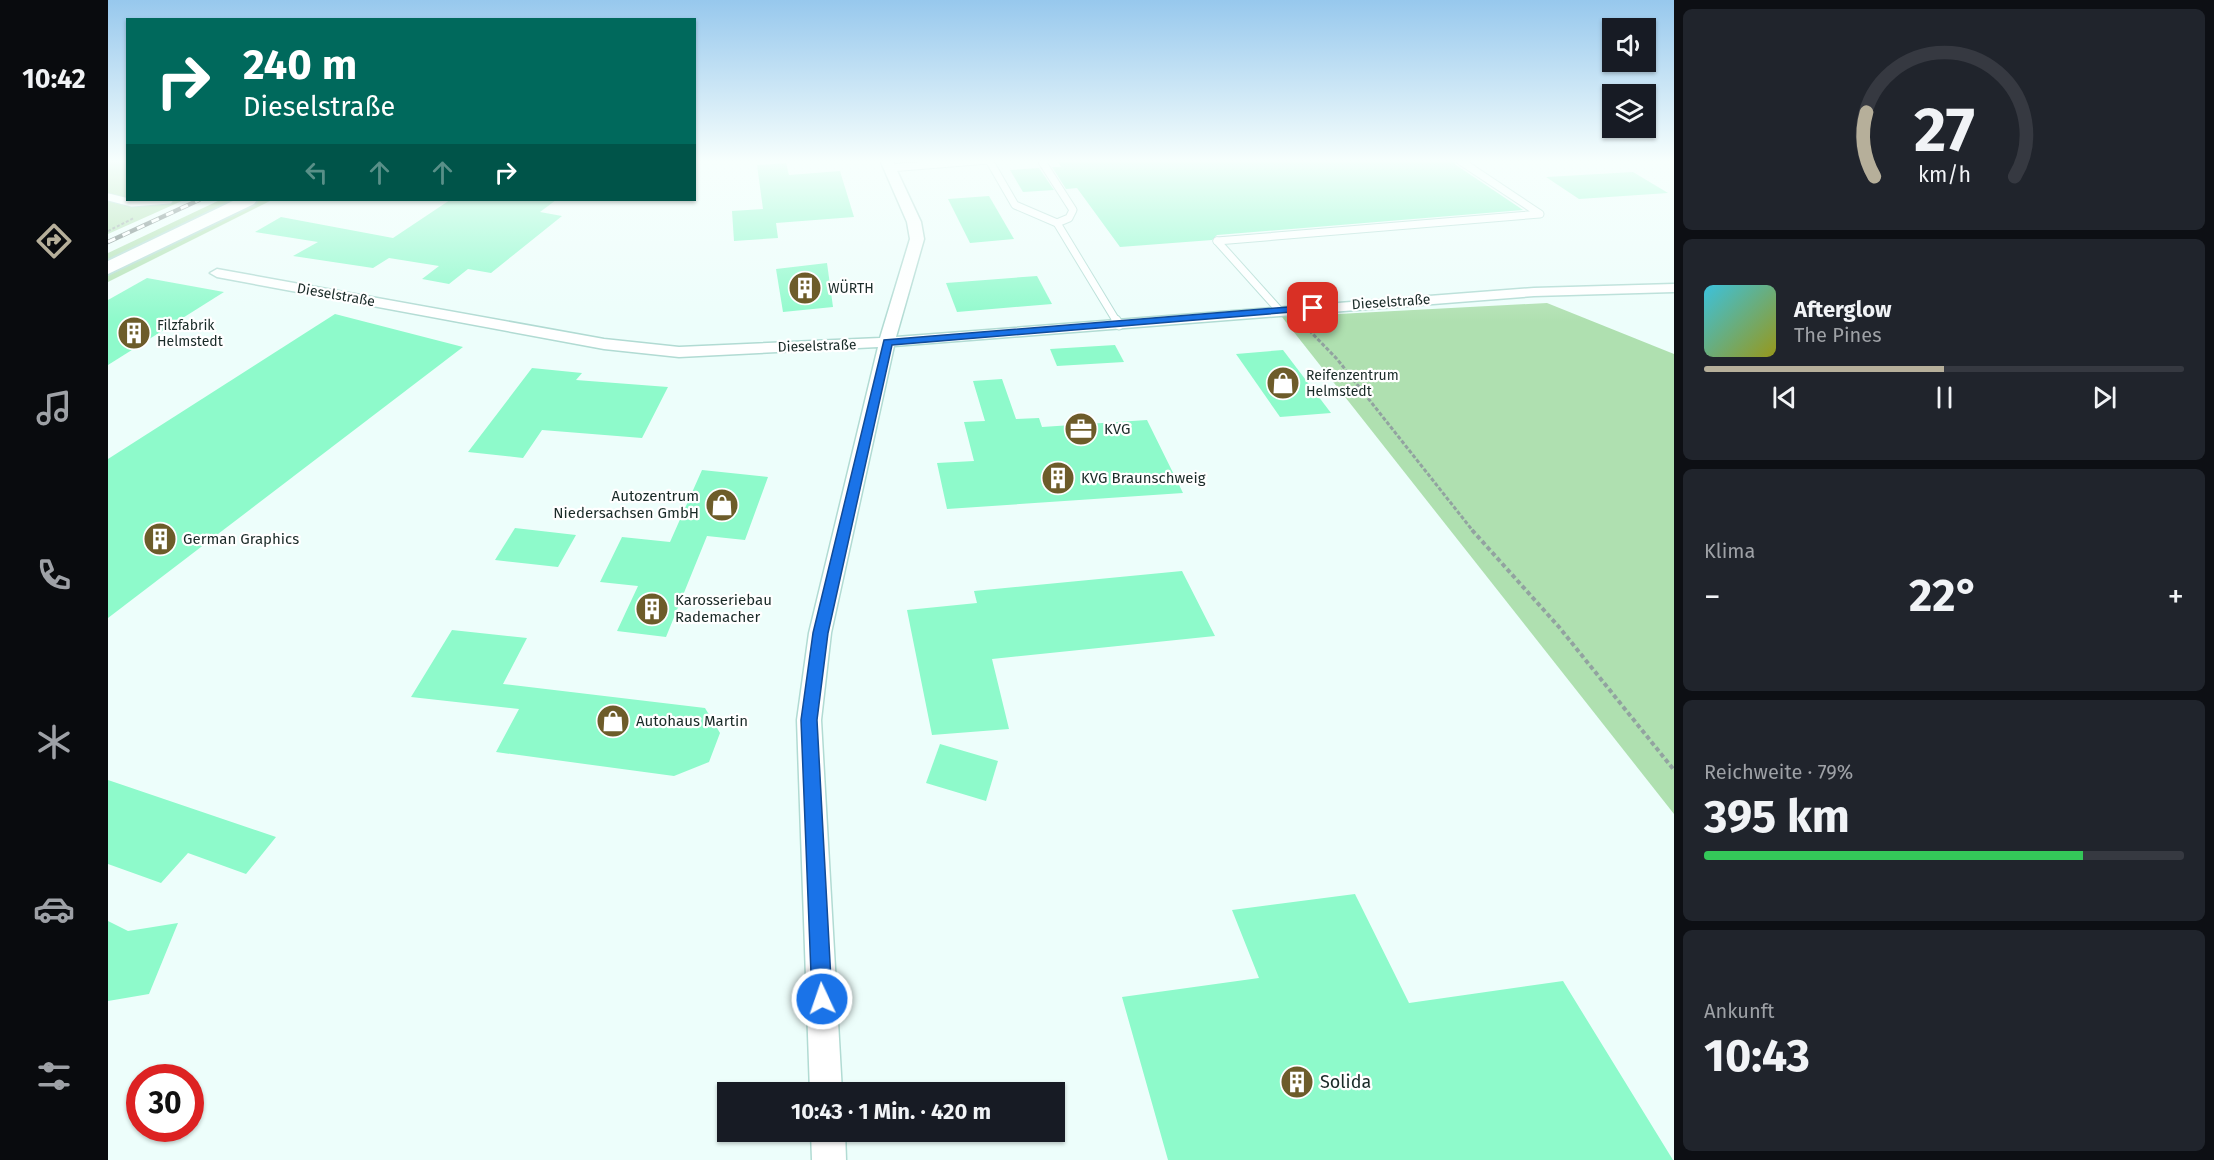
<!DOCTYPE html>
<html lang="de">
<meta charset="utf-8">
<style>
:root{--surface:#171b24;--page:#20242c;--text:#f1f3f6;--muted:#9ea1a6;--line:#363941;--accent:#b6af9a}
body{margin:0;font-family:"Fira Sans",sans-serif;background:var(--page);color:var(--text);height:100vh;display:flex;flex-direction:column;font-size:22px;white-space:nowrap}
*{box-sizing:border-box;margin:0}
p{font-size:20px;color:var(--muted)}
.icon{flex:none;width:33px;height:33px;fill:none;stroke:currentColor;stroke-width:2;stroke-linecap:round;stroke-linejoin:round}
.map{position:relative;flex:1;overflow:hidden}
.panel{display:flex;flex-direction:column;gap:9px;padding:9px;background:#0d0f14;width:540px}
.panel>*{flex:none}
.banner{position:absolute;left:18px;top:18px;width:570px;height:183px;border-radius:0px;box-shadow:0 2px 4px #0004;background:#00695c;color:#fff;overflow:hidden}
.buttons{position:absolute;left:1494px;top:18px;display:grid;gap:12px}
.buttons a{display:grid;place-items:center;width:54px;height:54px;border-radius:0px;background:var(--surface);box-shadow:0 2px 4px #0004;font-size:30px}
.speed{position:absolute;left:18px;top:1064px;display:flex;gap:12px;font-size:30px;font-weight:700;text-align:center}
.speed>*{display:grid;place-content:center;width:78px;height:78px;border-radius:50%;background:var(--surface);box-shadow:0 2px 4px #0004;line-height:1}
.speed .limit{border:9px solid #d22;background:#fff;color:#111}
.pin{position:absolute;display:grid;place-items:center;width:51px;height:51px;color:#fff;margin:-26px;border-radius:12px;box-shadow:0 3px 9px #0006}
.me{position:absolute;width:66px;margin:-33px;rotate:357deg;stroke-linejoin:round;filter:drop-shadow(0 0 4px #0008)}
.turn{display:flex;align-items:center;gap:21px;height:126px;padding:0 18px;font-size:27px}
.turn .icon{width:78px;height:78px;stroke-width:2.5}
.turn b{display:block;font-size:42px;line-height:51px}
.lanes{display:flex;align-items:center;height:57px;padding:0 18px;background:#0003;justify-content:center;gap:30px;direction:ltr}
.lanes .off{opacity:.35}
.big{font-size:45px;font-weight:700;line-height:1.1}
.panel .widget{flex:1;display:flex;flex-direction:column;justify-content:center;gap:9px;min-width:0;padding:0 21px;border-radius:9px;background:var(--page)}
.panel .dial{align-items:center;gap:0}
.dial svg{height:156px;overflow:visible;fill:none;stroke:var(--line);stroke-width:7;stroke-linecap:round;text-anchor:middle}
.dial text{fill:var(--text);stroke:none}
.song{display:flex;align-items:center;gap:18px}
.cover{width:72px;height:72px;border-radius:9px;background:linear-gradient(135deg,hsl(190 70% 55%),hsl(60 70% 35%))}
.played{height:6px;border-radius:3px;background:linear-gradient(90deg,var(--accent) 50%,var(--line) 50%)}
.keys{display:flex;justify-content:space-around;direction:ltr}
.heat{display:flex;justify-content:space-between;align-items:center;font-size:33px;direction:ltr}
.charge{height:9px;border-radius:4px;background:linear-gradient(90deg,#34c759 79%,var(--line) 0)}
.trip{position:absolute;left:609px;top:1082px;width:348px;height:60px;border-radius:0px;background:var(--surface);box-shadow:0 2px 4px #0004;font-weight:700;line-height:60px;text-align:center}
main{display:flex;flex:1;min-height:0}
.dock{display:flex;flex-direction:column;width:108px;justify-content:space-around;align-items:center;background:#090b0e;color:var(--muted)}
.dock .icon{width:42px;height:42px}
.dock .selected{color:var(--accent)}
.dock b{font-size:27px;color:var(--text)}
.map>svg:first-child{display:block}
.green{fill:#afe0b0}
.building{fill:#8efacb}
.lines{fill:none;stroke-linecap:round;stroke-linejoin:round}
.service-far1-casing{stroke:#b1dbd3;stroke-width:9}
.service-casing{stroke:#b1dbd3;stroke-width:11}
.minor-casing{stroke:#b1dbd3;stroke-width:3}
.secondary-casing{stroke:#b1dbd3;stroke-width:4}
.path-far2{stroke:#92a3a0;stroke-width:2;stroke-dasharray:3 2;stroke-linecap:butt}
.path-far1{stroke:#92a3a0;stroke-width:3;stroke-dasharray:4 2;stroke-linecap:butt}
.path{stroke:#92a3a0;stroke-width:4;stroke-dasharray:4.5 3;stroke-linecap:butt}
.service-far1{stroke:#fff;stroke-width:7}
.service{stroke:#fff;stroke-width:9}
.minor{fill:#fff;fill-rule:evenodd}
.secondary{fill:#fff;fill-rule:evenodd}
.rail-casing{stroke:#667774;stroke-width:4.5}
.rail{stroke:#fff;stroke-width:3;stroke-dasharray:8;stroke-linecap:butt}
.route{fill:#1a73e8;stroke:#114b97;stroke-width:1.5}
.labels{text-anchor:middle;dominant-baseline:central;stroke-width:4.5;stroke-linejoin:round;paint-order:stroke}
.far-poi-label{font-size:14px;fill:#1a2b28;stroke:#fff;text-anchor:start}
.far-street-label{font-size:14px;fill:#1a2b28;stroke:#fff}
.poi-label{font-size:15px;fill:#1a2b28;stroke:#fff;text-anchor:start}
.near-poi-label{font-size:18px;fill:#1a2b28;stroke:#fff;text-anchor:start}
</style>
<main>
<nav class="dock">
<b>10:42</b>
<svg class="icon selected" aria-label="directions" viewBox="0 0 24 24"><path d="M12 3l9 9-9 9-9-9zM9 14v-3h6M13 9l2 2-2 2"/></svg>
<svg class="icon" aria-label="music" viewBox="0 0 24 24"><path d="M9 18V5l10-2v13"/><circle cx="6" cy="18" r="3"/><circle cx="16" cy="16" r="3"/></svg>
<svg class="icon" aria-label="phone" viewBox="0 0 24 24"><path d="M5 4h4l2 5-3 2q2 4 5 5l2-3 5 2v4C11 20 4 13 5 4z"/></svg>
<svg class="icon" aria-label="climate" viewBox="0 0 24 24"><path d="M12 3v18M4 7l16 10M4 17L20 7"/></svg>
<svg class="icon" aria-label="car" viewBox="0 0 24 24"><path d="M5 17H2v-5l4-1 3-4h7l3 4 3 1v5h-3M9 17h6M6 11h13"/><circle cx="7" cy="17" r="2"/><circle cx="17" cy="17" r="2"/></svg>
<svg class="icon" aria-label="filters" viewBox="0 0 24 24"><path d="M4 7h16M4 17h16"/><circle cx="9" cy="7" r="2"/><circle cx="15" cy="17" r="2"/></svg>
</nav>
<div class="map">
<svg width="1566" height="1160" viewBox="0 0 1566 1160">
<rect width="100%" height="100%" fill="#edfefb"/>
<g class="green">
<path d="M 0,160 L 19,160 L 20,200 L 76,200 L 0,234 Z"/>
<path d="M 112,200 L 164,200 L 0,282 L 0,253 Z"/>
<path d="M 1439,303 L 1566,354 L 1566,814 L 1174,317 Z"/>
</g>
<g class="building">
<path d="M 982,160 L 1345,160 L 1348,165 L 1415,210 L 1109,235 L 1104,240 L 1012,247 L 969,188 L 958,189 L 944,167 L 953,167 L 950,162 Z"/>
<path d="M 678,163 L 681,175 L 732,171 L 746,217 L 668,223 L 670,238 L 626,241 L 624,211 L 655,209 L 649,165 Z"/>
<path d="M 931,168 L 946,190 L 915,192 L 902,170 Z"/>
<path d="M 1525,172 L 1560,193 L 1471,199 L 1438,177 Z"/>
<path d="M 881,196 L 906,239 L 862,243 L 840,199 Z"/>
<path d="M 342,200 L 448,200 L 432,212 L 454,216 L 383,273 L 360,269 L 341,284 L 314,279 L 331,266 L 281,258 L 265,268 L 185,256 L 210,242 L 147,232 L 173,217 L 285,238 Z"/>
<path d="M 719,263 L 725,307 L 675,312 L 668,269 Z"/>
<path d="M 929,276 L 944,304 L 849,312 L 838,283 Z"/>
<path d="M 39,278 L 116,292 L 0,365 L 0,300 Z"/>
<path d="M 227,314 L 355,347 L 0,618 L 0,459 Z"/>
<path d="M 1007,345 L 1016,362 L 949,366 L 942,349 Z"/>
<path d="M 1175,350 L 1223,413 L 1172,417 L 1128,354 Z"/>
<path d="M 424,368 L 474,373 L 468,380 L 560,387 L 534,438 L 434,430 L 415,458 L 360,452 Z"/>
<path d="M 894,379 L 908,419 L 931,418 L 934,427 L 1039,420 L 1075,493 L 839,509 L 829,463 L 866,461 L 856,422 L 877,421 L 865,381 Z"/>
<path d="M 594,470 L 660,477 L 637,540 L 599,536 L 558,637 L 509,631 L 530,586 L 492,582 L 514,537 L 562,542 Z"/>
<path d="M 407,528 L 468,535 L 450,567 L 387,560 Z"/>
<path d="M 1074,571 L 1107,636 L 884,659 L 901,729 L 824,735 L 799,610 L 869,603 L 866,591 Z"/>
<path d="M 344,630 L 419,638 L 395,684 L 597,708 L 612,733 L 601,762 L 566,776 L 388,752 L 411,709 L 303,697 Z"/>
<path d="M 832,744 L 890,761 L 878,801 L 818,783 Z"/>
<path d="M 0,780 L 168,837 L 138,874 L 80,853 L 53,883 L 0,864 Z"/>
<path d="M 1247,894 L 1301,1003 L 1455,981 L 1565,1160 L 1060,1160 L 1014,997 L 1151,978 L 1124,910 Z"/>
<path d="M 0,921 L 20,931 L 70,923 L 41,994 L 0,1001 Z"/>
</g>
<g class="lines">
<g class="service-far1-casing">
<g id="service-far1">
<path d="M 881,160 L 907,205 L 949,223 L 1009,322"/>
<path d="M 933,160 L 965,210 L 961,218 L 949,223"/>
<path d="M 782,168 L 880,160"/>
<path d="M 0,197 L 24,203 L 61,200"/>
<path d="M 1109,241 L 1432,214 L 1351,160"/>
<path d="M 1109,241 L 1171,310"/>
</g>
</g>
<g class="service-casing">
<path id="service" d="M 1008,320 L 1011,325"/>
</g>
<g class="minor-casing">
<g id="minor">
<path d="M 772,160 L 784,160 L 813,222 L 816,239 L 788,337 L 1426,288 L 1566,284 L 1566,292 L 1426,296 L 786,346 L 723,633 L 713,720 L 734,1092 L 702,1092 L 689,720 L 701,633 L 770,347 L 571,357 L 496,349 L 109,277 L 102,273 L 109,269 L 496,339 L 571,347 L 772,338 L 802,239 L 799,222 Z"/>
<path d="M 703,1131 L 737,1131 L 738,1160 L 704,1160 Z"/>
</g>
</g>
<g class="secondary-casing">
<path id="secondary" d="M 127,200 L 149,200 L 146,204 L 0,274 L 0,261 Z"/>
</g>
<path class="path-far2" d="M 0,231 L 26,218"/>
<path class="path-far1" d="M 1197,326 L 1229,359 L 1365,531"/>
<path class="path" d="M 1364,530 L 1451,627 L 1566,770"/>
<use href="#service-far1" class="service-far1"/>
<use href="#service" class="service"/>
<use href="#minor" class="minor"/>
<use href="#secondary" class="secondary"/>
<g class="rail-casing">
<path id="rail" d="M 0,242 L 91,200"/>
</g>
<use href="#rail" class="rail"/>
</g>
<linearGradient id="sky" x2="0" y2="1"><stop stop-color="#97c8ed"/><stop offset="0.5" stop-color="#f7fffd"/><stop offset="1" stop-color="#f7fffd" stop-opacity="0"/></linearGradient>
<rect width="1566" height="322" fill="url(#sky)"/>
<path class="route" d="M 1205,305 L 1208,306 L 1208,310 L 784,345 L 720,633 L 709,720 L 724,999 L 721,1006 L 714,1009 L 707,1006 L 704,999 L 693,720 L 705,633 L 776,340 Z"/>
<defs>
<g id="building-disc" transform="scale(1.725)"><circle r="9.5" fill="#6d5c2a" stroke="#fff"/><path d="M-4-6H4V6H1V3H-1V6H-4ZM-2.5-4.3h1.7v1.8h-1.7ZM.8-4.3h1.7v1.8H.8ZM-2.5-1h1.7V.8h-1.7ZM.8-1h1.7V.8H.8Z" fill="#fff"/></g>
<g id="shop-disc" transform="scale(1.725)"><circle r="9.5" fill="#6d5c2a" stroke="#fff"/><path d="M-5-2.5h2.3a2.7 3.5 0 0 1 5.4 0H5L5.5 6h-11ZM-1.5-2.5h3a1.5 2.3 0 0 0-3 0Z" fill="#fff"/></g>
<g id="office-disc" transform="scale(1.725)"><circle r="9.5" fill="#6d5c2a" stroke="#fff"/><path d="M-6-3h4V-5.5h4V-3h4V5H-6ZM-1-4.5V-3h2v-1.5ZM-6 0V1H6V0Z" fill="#fff"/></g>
</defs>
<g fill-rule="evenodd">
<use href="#building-disc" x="697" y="288"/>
<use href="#building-disc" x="26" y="333"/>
<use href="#shop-disc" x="1175" y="383"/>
<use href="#office-disc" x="973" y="429"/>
<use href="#building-disc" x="950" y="478"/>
<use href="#shop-disc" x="614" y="505"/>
<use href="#building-disc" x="52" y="539"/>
<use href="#building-disc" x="544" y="609"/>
<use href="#shop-disc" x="505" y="721"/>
<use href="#building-disc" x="1189" y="1082"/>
</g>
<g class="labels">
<g class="far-poi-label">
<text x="720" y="288">WÜRTH</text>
<text x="49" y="325">Filzfabrik<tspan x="49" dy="16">Helmstedt</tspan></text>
<text x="1198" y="375">Reifenzentrum<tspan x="1198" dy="16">Helmstedt</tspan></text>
</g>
<g class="far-street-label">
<text transform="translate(228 295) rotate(10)">Dieselstraße</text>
<text transform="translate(1283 302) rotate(-4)">Dieselstraße</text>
<text transform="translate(709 346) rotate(-2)">Dieselstraße</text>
</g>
<g class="poi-label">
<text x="996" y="429">KVG</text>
<text x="973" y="478">KVG Braunschweig</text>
<text x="591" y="496" text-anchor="end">Autozentrum<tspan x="591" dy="17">Niedersachsen GmbH</tspan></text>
<text x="75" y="539">German Graphics</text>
<text x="567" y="600">Karosseriebau<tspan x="567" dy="17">Rademacher</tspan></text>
<text x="528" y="721">Autohaus Martin</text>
</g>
<g class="near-poi-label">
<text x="1212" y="1082">Solida</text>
</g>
</g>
</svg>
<div class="buttons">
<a><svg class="icon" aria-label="sound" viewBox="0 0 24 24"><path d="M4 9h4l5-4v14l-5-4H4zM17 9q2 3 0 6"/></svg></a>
<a><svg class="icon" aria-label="layers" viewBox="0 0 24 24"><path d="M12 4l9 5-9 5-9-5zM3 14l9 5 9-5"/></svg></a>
</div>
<div class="speed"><div class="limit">30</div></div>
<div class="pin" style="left:1205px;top:308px;background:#d93025"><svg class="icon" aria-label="arrive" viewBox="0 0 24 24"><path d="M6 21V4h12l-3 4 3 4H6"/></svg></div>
<svg class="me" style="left:714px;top:999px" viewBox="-20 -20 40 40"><circle r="17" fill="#1a73e8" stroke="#fff" stroke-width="3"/><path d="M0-11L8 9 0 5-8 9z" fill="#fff"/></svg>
<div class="trip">10:43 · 1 Min. · 420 m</div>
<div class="banner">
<div class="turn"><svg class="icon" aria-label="right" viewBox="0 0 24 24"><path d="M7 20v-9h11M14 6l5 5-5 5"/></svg><div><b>240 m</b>Dieselstraße</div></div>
<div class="lanes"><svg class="icon off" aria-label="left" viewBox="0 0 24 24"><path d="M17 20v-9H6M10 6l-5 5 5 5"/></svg><svg class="icon off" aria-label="ahead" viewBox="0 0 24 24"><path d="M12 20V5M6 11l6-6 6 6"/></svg><svg class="icon off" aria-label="ahead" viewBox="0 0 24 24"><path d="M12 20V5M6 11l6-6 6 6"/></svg><svg class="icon" aria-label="right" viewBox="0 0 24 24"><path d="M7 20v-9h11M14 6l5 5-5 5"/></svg></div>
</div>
</div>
<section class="panel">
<div class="widget dial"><svg viewBox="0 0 100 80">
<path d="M14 69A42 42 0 1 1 86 69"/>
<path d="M14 69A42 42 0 0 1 10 36" stroke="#b6af9a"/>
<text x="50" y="56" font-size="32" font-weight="700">27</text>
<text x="50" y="72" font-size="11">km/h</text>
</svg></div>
<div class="widget">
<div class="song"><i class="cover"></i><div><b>Afterglow</b><p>The Pines</p></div></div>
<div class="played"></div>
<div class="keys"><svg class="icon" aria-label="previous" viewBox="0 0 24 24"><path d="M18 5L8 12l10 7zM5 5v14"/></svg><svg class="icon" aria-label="pause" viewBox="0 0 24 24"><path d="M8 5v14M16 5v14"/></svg><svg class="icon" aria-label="next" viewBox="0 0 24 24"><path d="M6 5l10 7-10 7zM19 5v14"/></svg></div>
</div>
<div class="widget"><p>Klima</p>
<div class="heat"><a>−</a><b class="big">22°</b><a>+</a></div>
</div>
<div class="widget"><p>Reichweite · 79%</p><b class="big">395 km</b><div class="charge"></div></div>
<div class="widget"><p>Ankunft</p><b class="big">10:43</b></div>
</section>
</main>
